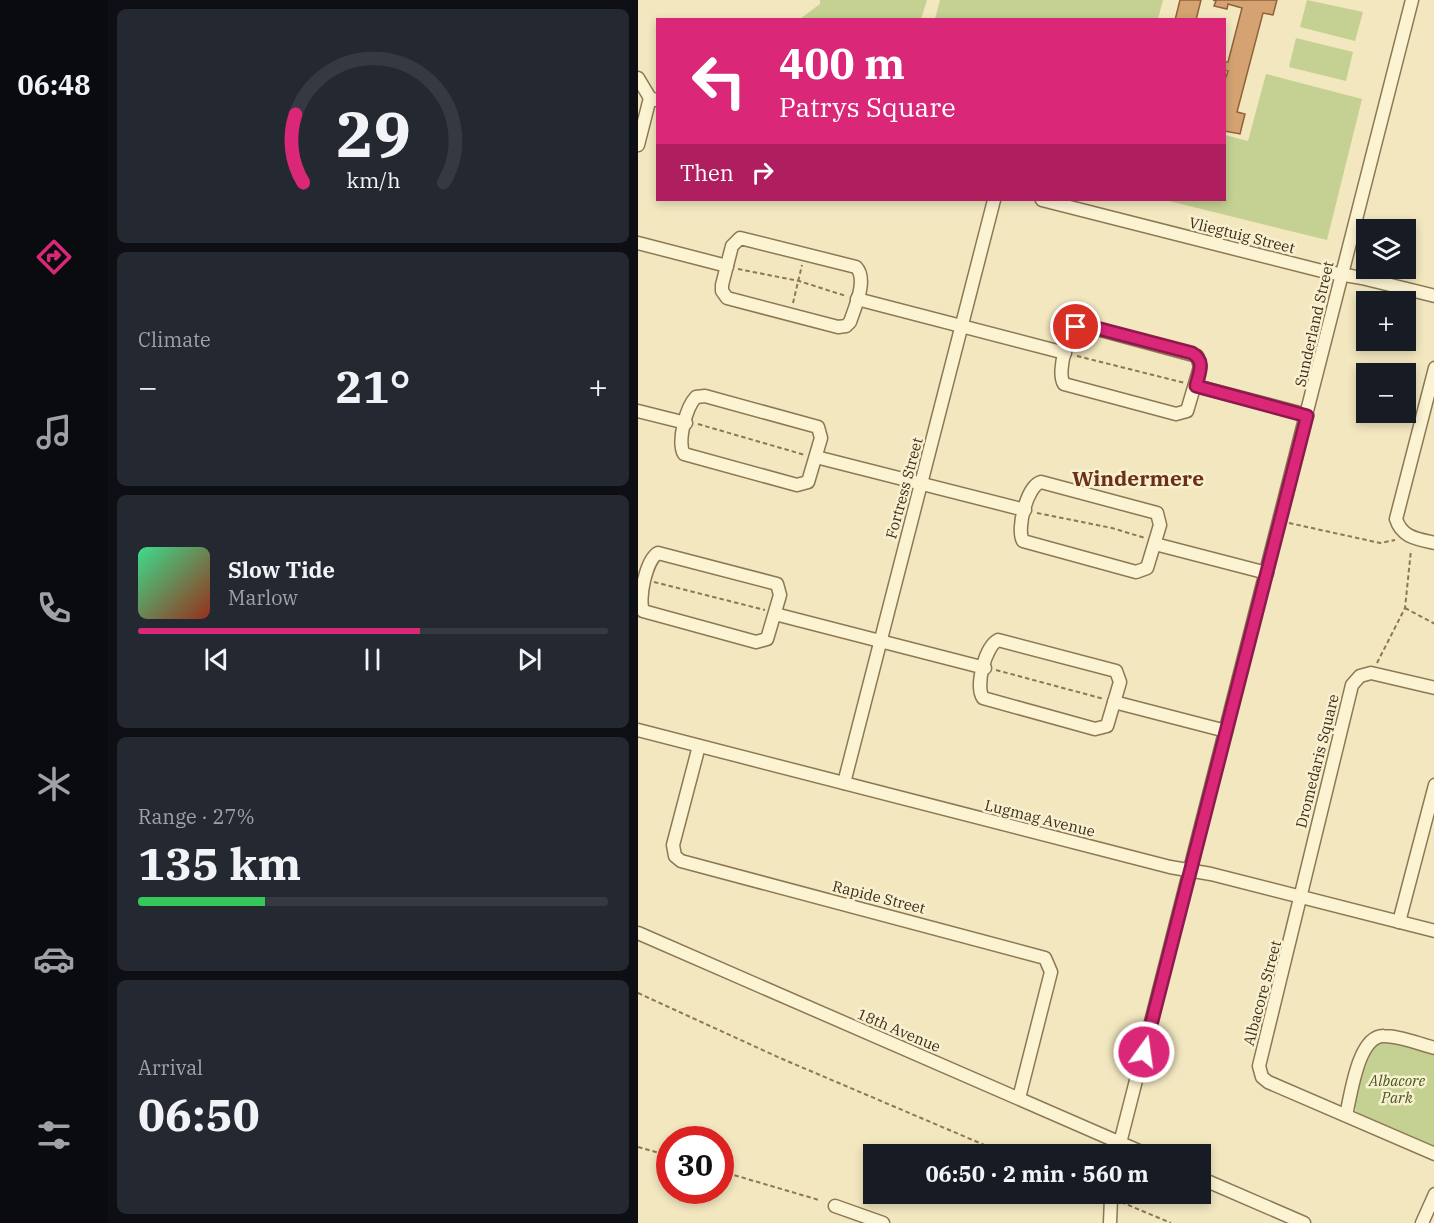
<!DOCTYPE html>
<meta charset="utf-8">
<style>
:root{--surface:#171b24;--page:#242831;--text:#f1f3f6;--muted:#9ea1a6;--line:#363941;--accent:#db2777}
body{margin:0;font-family:"IBM Plex Serif",serif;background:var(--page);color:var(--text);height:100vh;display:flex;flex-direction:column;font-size:22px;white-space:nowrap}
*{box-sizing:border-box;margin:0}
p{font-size:20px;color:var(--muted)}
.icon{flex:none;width:33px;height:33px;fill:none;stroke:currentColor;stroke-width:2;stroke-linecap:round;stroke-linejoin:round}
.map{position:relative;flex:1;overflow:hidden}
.sheet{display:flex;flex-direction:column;gap:9px;padding:9px;background:#0d0f14;width:530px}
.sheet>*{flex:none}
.guide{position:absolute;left:18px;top:18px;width:570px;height:183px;border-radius:0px;box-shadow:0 3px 9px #0003;background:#db2777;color:#fff;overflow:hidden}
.buttons{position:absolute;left:718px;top:219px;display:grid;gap:12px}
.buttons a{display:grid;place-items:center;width:60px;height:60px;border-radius:0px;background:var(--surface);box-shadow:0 3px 9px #0003;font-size:30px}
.speed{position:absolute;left:18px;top:1126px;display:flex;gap:12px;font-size:30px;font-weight:700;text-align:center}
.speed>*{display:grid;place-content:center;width:78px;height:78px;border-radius:50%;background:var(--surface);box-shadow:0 3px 9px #0003;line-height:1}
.speed .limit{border:9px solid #d22;background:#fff;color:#111}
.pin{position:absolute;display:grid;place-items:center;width:51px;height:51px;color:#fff;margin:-26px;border:3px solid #fff;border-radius:50%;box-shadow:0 2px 6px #0007}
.me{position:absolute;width:66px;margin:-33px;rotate:14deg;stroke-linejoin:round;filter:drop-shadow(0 0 4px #0008)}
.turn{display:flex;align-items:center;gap:21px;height:126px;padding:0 24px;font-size:27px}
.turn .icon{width:78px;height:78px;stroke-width:2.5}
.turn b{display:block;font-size:42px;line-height:51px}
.then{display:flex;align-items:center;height:57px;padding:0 24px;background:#0003;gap:12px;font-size:22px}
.big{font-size:45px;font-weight:800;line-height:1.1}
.sheet .tile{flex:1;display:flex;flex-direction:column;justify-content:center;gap:9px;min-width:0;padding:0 21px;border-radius:9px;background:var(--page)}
.sheet .dial{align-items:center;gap:0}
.dial svg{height:156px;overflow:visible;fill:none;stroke:var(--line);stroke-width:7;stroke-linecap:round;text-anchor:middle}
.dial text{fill:var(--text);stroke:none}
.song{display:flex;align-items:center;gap:18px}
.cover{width:72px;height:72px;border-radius:9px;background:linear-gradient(135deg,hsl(150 70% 55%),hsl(10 70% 35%))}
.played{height:6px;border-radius:3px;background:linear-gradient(90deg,var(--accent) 60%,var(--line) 60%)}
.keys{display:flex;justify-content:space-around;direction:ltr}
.heat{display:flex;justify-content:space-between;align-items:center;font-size:33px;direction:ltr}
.charge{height:9px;border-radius:4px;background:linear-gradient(90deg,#34c759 27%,var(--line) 0)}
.trip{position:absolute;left:225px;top:1144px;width:348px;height:60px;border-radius:0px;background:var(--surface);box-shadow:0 3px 9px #0003;font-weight:800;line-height:60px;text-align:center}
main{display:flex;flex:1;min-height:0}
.tabs{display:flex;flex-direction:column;width:108px;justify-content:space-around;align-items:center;background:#090b0e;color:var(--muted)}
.tabs .icon{width:42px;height:42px}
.tabs .selected{color:var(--accent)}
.tabs b{font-size:27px;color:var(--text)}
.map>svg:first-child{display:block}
.green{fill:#c4d192}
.building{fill:#d4a371;stroke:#8e6239;stroke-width:1.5}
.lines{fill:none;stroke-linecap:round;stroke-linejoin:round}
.street-casing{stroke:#8d7855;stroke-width:15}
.path{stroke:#8d7855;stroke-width:2;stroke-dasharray:4.5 3;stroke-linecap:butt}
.street{stroke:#fcf3d3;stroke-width:12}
.route-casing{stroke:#8e194d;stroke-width:15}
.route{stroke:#db2777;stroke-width:10}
.labels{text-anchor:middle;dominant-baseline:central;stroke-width:5;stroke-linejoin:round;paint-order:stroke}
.street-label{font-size:15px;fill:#3b2d1b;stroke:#f9f0cf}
.park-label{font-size:15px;font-style:italic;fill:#465920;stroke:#f9f0cf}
.district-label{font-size:21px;font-weight:bold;fill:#6b3017;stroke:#f9f0cf}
</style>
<main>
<nav class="tabs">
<b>06:48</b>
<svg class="icon selected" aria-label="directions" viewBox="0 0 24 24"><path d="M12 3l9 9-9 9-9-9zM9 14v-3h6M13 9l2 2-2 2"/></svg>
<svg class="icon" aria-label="music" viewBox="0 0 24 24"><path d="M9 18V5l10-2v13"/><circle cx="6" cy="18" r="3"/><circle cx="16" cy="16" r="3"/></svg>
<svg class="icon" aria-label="phone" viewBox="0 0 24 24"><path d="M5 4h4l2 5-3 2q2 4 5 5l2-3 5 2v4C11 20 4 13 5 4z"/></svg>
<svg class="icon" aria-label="climate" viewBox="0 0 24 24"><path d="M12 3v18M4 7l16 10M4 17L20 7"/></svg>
<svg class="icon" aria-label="car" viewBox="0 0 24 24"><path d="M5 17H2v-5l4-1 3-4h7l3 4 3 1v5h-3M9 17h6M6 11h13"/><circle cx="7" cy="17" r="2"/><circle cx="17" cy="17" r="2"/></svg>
<svg class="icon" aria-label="filters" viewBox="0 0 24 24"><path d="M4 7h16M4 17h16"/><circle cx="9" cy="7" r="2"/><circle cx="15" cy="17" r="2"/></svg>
</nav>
<section class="sheet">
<div class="tile dial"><svg viewBox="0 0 100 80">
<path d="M14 69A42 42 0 1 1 86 69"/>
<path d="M14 69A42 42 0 0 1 10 34" stroke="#db2777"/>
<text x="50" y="56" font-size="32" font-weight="700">29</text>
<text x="50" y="72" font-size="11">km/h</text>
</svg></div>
<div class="tile"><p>Climate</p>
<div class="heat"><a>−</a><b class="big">21°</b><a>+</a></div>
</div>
<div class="tile">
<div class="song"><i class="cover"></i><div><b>Slow Tide</b><p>Marlow</p></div></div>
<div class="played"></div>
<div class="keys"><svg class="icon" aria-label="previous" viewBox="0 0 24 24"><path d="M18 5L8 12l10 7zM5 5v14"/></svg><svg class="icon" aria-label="pause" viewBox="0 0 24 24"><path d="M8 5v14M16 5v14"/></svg><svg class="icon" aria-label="next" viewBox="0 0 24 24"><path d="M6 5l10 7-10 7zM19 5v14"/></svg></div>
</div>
<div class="tile"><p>Range · 27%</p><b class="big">135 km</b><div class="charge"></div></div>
<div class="tile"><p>Arrival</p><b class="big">06:50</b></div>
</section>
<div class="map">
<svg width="797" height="1223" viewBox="0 0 797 1223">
<rect width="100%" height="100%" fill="#f2e7bf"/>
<g class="green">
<path d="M 182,0 L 289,0 L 283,19 L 162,19 L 182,4 Z"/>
<path d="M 302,0 L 525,0 L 520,19 L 297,19 Z"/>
<path d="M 669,0 L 725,12 L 717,41 L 662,27 Z"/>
<path d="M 658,38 L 715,52 L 708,81 L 651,67 Z"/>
<path d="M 628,74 L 724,99 L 689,240 L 527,200 L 586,200 L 587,135 L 610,141 Z"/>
<path d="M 747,1040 L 796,1052 L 796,1149 L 718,1112 L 716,1102 L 729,1051 Z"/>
</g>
<g class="building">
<path d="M 542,0 L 563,0 L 558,20 L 537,20 Z"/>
<path d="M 575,0 L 639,0 L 635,15 L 625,13 L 599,112 L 607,114 L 602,134 L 586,131 L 586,83 L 590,71 L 586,70 L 586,62 L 590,62 L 604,8 L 590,4 L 589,9 L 576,6 L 578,1 Z"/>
</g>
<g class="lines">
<g class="street-casing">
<g id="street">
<path d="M 0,78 L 12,98 L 18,100"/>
<path d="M 0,145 L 12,98"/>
<path d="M 404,200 L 684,271 L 724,278 L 797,296"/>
<path d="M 102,238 L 218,267 C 230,279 217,307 212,322 L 208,326 L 200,327 L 89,298 L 84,291 L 84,285 L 94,246 Z"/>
<path d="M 0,243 L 89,266"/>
<path d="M 219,299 L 427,353"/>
<path d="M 444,325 L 559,356 L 562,367 L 549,411 L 538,414 L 426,384 C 418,372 430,329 444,325 Z"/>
<path d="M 797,368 L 758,519 C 764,538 780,539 797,543"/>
<path d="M 558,386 L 669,415"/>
<path d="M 67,396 L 180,427 L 183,438 L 170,482 L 159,485 L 46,454 C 39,442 48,407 58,397 Z"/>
<path d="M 0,411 L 48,423"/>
<path d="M 178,457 L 387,510"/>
<path d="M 403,482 L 519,513 L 522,525 L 509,568 L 498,572 L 385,541 C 378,529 389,486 403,482 Z"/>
<path d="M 517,544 L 629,573"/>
<path d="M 20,553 L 139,584 L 142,595 L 129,639 L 118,642 L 5,611 C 0,599 8,560 20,553 Z"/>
<path d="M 137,614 L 347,668"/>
<path d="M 360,640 L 478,671 L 482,682 L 469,726 L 457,729 L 345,698 C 337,686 347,647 360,640 Z"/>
<path d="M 797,688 L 733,673 L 722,676 L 714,685 L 621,1066 L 624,1077 L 630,1082 L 797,1154"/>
<path d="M 476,702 L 588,731"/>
<path d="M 0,730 L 532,867 L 573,874 L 797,931"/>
<path d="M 61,746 L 35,845 L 37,856 L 43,861 L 407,958 L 413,972 L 381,1098"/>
<path d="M 206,783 L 356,200"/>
<path d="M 761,922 L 797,785"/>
<path d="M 0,933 L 510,1155"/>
<path d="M 708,1115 C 713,1095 720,1035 746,1036 C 762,1036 781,1044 797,1048"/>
<path d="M 482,1143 L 774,0"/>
<path d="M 562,1178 L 666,1223"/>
<path d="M 197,1206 L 245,1223"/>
<path d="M 472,1223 L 473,1198"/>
<path d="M 784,1223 L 797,1194"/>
</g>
</g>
<g class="path">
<path d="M 100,269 L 161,281 L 208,296"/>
<path d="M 155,303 L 164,265"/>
<path d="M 439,356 L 547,383"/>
<path d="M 60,424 L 167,455"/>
<path d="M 399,513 L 474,528 L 507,538"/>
<path d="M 651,523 L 742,543 L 757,540"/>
<path d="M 16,582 L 127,610"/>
<path d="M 767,608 L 797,624"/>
<path d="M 739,663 L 767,608 L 773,550"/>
<path d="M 358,670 L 466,699"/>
<path d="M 0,993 L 142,1058 L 370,1155"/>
<path d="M 0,1147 L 32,1156"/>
<path d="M 82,1171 L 181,1200"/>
<path d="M 483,1202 L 533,1223"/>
</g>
<use href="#street" class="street"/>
</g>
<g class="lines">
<g class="route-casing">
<path id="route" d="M 438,327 L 447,325 L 554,353 C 568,361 561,373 558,386 L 669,416 L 506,1052"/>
</g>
<use href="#route" class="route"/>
</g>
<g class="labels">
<g class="street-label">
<text transform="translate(604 235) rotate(14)">Vliegtuig Street</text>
<text transform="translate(676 324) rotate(-77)">Sunderland Street</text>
<text transform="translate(266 488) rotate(-75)">Fortress Street</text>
<text transform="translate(679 761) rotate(-76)">Dromedaris Square</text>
<text transform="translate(402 818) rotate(14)">Lugmag Avenue</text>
<text transform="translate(241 897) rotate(14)">Rapide Street</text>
<text transform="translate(624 993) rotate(-75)">Albacore Street</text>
<text transform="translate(261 1030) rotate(23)">18th Avenue</text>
</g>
<g class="park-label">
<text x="759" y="1080">Albacore<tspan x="759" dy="17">Park</tspan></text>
</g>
<g class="district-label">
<text x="500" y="478">Windermere</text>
</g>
</g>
</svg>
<div class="buttons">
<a><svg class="icon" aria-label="layers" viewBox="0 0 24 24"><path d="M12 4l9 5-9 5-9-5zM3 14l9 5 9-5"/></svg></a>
<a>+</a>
<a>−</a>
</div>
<div class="speed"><div class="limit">30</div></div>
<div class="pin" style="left:438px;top:327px;background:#d93025"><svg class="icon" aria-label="arrive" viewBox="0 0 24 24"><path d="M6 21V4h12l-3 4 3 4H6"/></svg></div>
<svg class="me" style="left:506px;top:1052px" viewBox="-20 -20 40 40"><circle r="17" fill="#db2777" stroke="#fff" stroke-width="3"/><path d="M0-11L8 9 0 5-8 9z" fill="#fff"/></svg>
<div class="trip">06:50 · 2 min · 560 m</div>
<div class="guide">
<div class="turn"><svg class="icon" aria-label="left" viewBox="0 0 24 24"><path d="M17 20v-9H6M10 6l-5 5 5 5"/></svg><div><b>400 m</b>Patrys Square</div></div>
<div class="then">Then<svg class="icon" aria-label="right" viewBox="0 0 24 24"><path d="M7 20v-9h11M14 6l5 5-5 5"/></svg></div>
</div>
</div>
</main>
